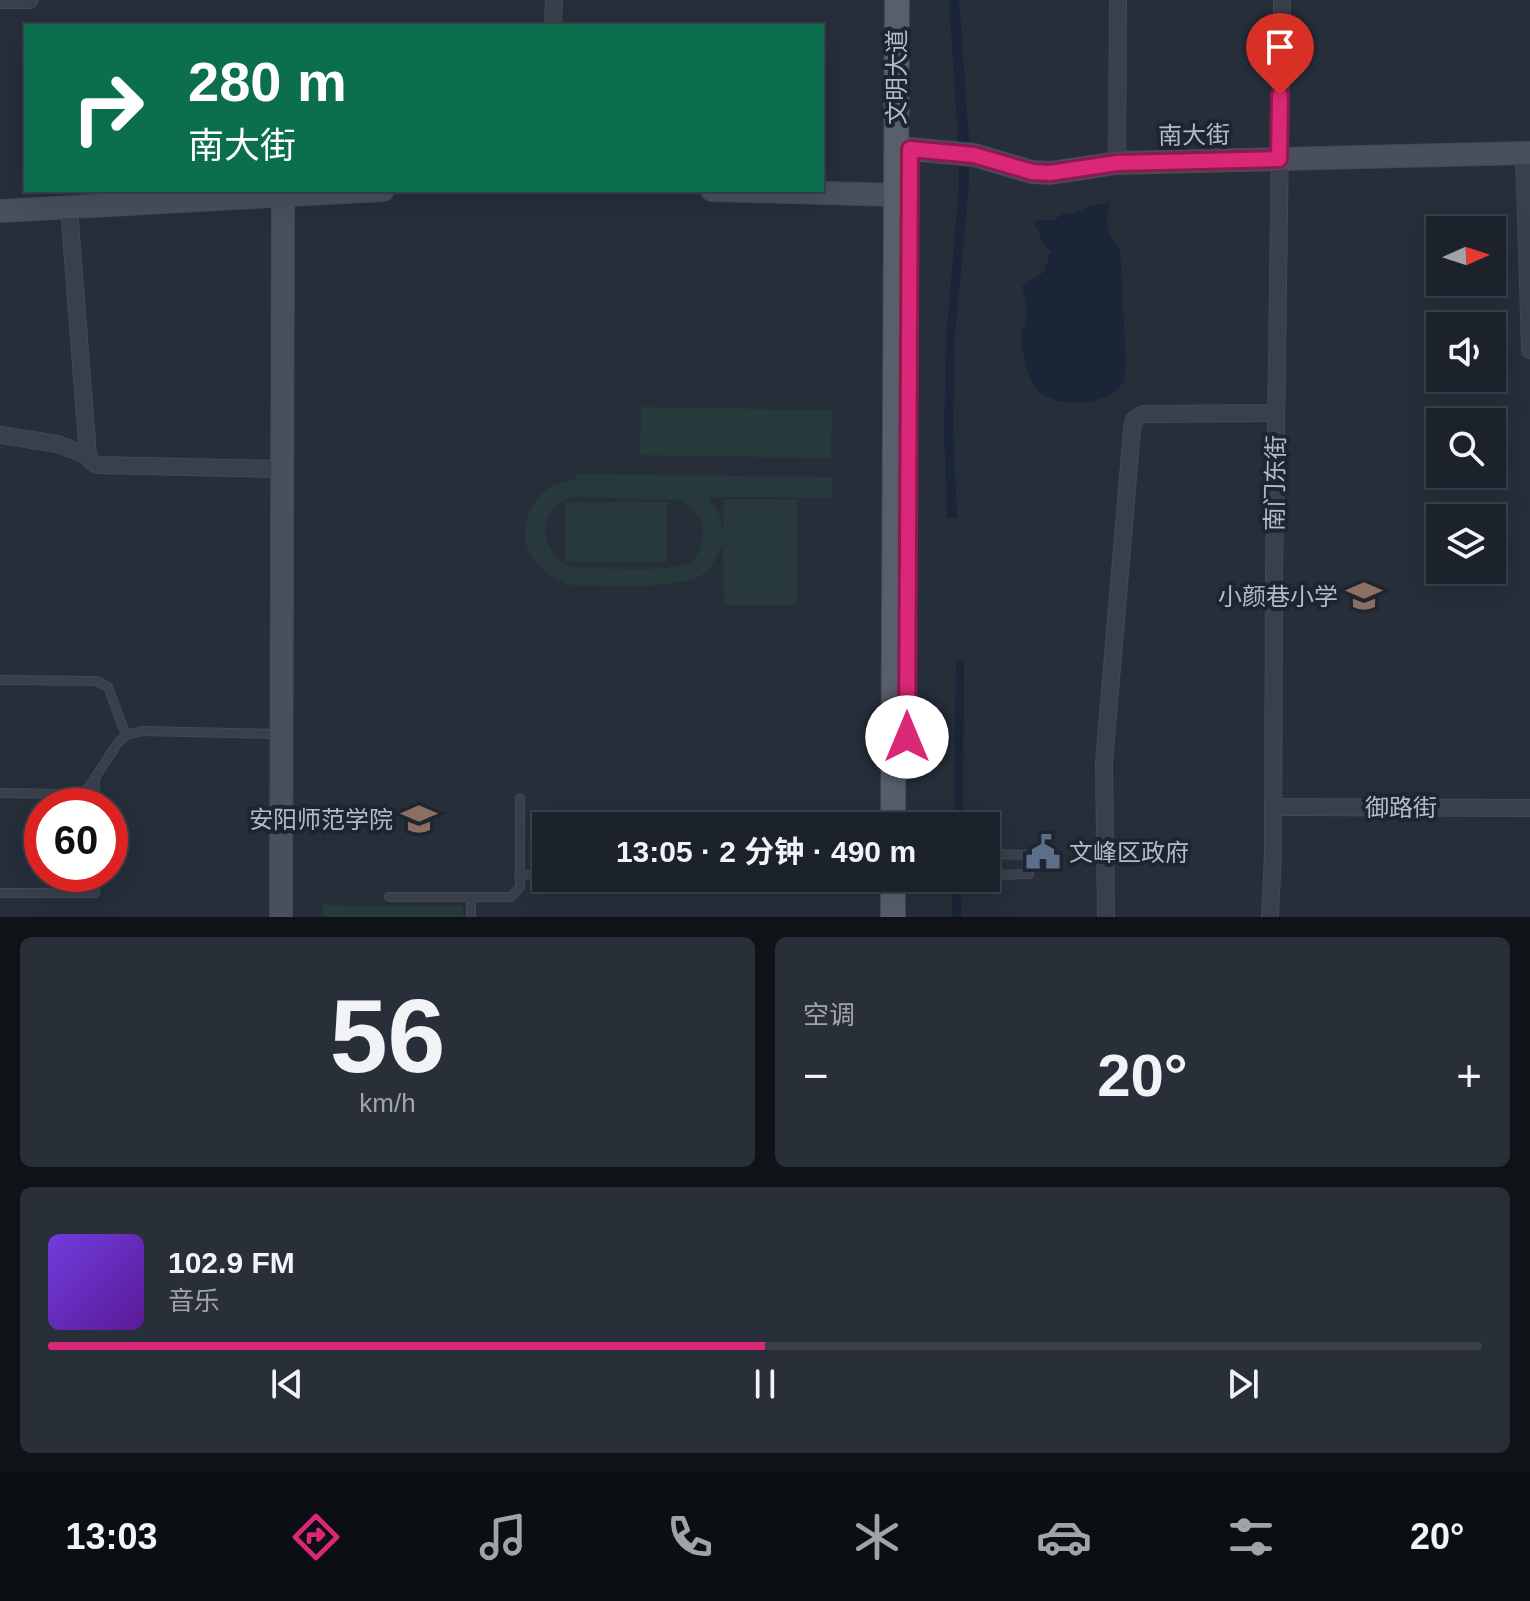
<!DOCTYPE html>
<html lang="zh">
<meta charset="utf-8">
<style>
:root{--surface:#1c222c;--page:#292f38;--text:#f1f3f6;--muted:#a0a4a9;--line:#3a3f48;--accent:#db2777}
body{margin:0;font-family:Arial,"Noto Sans SC",sans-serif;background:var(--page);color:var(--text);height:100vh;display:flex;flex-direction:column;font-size:30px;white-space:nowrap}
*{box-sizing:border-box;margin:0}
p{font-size:26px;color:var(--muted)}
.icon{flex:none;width:44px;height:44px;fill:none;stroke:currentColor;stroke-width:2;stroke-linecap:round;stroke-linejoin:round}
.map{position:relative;height:917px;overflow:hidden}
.panel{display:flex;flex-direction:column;gap:20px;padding:20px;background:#0f1318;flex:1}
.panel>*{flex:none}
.banner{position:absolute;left:24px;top:24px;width:800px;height:168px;border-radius:0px;box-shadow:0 8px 32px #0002,0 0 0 2px var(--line);background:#0b6e4f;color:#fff;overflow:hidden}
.needle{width:52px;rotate:87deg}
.tools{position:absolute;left:1426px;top:216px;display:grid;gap:16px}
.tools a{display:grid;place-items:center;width:80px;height:80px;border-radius:0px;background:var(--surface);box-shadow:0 8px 32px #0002,0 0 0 2px var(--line);font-size:40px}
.speed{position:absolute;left:24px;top:788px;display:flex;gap:16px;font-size:40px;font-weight:700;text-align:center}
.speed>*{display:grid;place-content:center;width:104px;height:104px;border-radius:50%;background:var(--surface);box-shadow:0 8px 32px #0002,0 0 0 2px var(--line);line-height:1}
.speed .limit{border:12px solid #d22;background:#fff;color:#111}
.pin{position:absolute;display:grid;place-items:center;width:68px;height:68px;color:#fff;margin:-82px -34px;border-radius:50% 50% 50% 0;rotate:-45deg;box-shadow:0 0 8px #0007}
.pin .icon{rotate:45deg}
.me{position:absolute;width:88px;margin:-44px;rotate:0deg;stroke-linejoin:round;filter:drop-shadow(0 0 6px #0008)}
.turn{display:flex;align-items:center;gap:28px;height:168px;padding:0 32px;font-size:36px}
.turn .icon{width:104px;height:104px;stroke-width:2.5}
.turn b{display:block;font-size:56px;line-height:68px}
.big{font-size:60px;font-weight:700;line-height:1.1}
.panel .widget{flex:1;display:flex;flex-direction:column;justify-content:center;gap:12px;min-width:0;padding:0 28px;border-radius:12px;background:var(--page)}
.panel .dial{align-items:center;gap:0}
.dial b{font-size:104px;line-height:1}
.song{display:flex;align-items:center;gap:24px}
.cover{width:96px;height:96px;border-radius:12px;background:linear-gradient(135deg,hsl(260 70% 55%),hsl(270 70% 35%))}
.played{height:8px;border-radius:4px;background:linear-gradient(90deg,var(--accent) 50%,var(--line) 50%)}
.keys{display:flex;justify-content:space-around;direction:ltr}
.heat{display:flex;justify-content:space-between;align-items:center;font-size:44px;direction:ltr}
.panel .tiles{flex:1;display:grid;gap:20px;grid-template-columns:1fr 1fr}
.widget:last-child{grid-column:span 2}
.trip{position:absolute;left:532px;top:812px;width:468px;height:80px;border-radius:0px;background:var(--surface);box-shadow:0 8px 32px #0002,0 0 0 2px var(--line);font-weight:700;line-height:80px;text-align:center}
.menu{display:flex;height:128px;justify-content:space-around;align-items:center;background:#0b0e12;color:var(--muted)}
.menu .icon{width:56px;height:56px}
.menu .current{color:var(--accent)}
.menu b{font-size:36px;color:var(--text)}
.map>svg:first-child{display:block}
.green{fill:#28393c;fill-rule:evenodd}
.water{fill:#1a2537}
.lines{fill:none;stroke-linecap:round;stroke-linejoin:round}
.lane-casing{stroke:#424954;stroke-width:10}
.street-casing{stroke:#424954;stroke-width:18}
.secondary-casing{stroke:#424954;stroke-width:24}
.primary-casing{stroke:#424954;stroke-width:26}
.lane{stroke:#39404b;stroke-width:8}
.street{stroke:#39404b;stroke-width:16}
.secondary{stroke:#484f5d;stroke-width:22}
.primary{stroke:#585f6b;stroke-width:24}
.route-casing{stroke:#8e194d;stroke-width:20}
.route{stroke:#db2777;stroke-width:14}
.labels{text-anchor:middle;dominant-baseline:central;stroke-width:8;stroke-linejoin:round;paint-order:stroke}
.street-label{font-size:24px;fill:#b5bbc6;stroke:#1e2530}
.poi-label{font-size:24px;fill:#b5bbc6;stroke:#1e2530;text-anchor:end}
</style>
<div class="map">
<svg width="1530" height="917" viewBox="0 0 1530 917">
<rect width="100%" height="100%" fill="#262e3a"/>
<g class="green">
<path d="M 641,407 L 832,410 L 831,458 L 640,455 Z"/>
<path d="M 577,474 L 832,477 L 832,498 L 708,497 L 719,514 L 723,528 L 724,499 L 797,499 L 797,605 L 724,605 L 723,543 C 718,554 714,566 703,574 C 679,591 601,585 570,585 C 553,579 535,567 528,550 C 518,526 532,497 553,485 C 561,481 569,481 577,479 ZM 575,497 L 680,500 C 692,508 704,517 703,534 C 703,544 699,555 691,562 C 676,573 595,568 572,567 C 537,552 535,507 575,497 Z"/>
<rect x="565" y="502" width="102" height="60"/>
<path d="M 323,905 L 463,906 L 463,917 L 323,917 Z"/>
</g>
<g class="water">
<path d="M 949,0 L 959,0 L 969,139 L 969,185 L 955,334 L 953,425 L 957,517 L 947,518 L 944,432 L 946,339 L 959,187 L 958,139 Z"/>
<path d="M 1110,203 C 1105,222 1105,235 1120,249 L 1126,366 C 1125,371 1125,379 1122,384 C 1107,408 1047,410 1033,384 C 1027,372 1021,349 1021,336 C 1021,331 1024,328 1025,324 C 1027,311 1026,299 1022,286 L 1044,272 C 1044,265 1049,262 1049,255 L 1052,253 L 1042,243 L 1039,230 L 1034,224 L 1036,220 L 1053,220 L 1065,213 L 1075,213 L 1091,205 Z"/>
<path d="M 956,661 L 964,661 L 963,826 L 954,826 Z"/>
<path d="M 953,878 L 962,878 L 961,917 L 952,917 Z"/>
</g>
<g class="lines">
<g class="lane-casing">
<g id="lane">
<path d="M 0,680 L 97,681 L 108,687 L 126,735"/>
<path d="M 0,793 L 76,794 L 83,792 L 89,787 L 117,744 L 126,735 L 142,731 L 281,734"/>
<path d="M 95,806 L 95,779"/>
<path d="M 998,854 L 1024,855 L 1031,864 L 1029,874 L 997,875 C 993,868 992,861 998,854 Z"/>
<path d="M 519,875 L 546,875"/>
<path d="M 0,893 L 95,893 L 95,874"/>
<path d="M 389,897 L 511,897 L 520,887 L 520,798"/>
<path d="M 471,917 L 471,897"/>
</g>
</g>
<g class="street-casing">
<g id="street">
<path d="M 0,0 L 30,0"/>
<path d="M 553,26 L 554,0"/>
<path d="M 1524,153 L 1530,350"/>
<path d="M 1117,163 L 1118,0"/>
<path d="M 69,208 L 88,456 L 91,461 L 97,465 L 282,469"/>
<path d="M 0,435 L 58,444 L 88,456"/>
<path d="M 1273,807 L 1530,808"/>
<path d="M 1106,917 L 1104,763 L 1132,429 L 1134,420 L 1143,414 L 1276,413"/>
<path d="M 1270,917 L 1273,853 L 1274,576 L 1282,0"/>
</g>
</g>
<g class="secondary-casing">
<g id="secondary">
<path d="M 910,149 L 974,155 L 1032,172 L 1050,173 L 1117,163 L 1530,153"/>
<path d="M 712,190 L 896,195"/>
<path d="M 0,211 L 383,190"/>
<path d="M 281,917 L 283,196"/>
</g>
</g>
<g class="primary-casing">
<g id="primary">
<path d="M 893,826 L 897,0"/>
<path d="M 893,917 L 893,878"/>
</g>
</g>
<use href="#lane" class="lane"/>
<use href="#street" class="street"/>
<use href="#secondary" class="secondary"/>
<use href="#primary" class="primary"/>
</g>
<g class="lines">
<g class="route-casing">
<path id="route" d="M 907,737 L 910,149 L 974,155 L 1032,172 L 1050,173 L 1117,163 L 1279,159 L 1280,95"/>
</g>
<use href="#route" class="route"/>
</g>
<defs>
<g id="school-bare" transform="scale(2.76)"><path d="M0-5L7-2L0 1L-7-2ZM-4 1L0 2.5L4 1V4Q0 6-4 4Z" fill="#8d6e63" stroke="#1e2530" stroke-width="2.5" paint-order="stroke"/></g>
<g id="university-bare" transform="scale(2.76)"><path d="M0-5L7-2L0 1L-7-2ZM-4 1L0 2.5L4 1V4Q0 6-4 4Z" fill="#8d6e63" stroke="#1e2530" stroke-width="2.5" paint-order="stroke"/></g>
<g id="civic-bare" transform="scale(2.76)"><path d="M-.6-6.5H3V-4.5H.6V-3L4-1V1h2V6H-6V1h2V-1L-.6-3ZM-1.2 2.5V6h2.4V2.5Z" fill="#5c6f8a" stroke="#1e2530" stroke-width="2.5" paint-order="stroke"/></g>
</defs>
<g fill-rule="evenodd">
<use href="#school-bare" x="1364" y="596"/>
<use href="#university-bare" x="419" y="819"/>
<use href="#civic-bare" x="1043" y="852"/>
</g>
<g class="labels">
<g class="street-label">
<text transform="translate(896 77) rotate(-90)">文明大道</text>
<text transform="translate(1194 135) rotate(-1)">南大街</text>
<text transform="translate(1275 483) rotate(-89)">南门东街</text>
<text x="1401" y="807">御路街</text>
</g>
<g class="poi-label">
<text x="1338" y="596">小颜巷小学</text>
<text x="393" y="819">安阳师范学院</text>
<text x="1069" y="852" text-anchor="start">文峰区政府</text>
</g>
</g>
</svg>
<div class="tools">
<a><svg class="needle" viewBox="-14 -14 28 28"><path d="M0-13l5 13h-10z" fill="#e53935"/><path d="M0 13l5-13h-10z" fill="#a0a4a9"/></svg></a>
<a><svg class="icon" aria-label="sound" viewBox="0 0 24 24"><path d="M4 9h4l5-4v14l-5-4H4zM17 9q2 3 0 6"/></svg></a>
<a><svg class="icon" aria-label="search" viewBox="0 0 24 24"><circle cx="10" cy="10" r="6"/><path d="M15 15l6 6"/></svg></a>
<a><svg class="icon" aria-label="layers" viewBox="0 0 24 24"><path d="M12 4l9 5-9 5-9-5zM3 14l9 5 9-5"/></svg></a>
</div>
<div class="speed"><div class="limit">60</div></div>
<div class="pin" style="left:1280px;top:95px;background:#d93025"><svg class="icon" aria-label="arrive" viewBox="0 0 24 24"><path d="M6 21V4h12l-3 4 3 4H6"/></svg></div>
<svg class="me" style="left:907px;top:737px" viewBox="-20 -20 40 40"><circle r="19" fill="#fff"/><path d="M0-13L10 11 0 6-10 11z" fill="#db2777"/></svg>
<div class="trip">13:05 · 2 分钟 · 490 m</div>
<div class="banner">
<div class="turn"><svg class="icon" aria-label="right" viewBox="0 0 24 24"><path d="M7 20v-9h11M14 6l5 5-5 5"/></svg><div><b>280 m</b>南大街</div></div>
</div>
</div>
<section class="panel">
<div class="tiles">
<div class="widget dial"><b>56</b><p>km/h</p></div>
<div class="widget"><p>空调</p>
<div class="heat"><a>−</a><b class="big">20°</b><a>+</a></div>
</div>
<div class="widget">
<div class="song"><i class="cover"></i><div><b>102.9 FM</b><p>音乐</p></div></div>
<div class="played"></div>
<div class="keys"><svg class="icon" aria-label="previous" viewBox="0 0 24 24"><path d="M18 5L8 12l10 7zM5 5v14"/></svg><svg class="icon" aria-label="pause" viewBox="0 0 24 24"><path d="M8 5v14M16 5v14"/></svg><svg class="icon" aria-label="next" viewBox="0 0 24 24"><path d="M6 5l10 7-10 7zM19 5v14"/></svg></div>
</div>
</div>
</section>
<nav class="menu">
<b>13:03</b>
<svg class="icon current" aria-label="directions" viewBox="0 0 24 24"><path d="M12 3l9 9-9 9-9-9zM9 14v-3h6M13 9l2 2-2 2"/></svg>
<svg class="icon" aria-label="music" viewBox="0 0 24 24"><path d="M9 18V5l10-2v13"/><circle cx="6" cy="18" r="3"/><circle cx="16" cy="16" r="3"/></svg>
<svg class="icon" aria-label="phone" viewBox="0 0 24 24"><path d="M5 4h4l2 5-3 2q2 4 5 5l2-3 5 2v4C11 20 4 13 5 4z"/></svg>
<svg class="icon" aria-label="climate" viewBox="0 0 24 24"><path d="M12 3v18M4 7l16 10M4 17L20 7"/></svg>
<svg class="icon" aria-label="car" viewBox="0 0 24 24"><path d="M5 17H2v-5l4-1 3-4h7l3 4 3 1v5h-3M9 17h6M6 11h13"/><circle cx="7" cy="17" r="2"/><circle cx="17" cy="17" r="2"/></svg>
<svg class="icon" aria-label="filters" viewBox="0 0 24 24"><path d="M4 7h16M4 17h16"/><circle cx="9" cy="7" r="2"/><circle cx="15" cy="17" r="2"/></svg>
<b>20°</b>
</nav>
